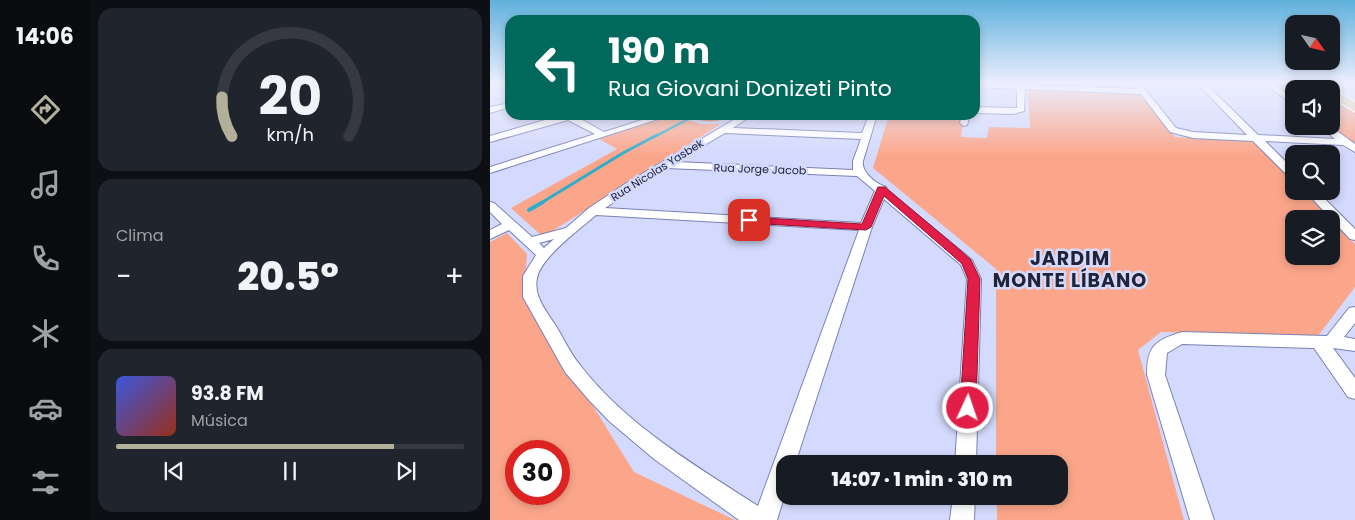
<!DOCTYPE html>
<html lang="pt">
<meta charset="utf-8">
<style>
:root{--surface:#171b24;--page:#20242c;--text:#f1f3f6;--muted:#9ea1a6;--line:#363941;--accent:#b3b09a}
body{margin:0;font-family:Poppins,sans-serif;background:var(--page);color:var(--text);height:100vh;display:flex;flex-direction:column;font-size:19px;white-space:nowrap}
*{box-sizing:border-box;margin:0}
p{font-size:16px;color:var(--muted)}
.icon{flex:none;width:28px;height:28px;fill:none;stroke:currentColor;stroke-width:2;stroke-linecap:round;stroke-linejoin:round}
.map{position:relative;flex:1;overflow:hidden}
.side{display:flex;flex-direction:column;gap:8px;padding:8px;background:#0d0f14;width:400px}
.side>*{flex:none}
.guide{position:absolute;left:15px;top:15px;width:475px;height:105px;border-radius:15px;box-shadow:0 2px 8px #0003;background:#00695c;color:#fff;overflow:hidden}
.needle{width:32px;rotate:124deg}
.fabs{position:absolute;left:795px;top:15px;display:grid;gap:10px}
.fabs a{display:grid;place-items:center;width:55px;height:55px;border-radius:10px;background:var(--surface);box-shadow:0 2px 8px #0003;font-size:25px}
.speed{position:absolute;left:15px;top:440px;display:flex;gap:10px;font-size:25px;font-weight:700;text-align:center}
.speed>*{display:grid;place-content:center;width:65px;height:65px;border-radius:50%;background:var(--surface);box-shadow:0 2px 8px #0003;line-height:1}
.speed .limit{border:8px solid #d22;background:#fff;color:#111}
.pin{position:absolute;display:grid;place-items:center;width:42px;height:42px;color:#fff;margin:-21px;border-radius:10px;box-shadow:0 2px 8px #0006}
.me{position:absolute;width:55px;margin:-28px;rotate:3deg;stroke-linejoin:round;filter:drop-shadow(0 0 4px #0008)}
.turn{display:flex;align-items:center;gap:18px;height:105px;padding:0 20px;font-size:22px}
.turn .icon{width:65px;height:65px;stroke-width:2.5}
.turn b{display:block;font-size:35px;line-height:42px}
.big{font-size:38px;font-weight:800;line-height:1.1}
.side .tile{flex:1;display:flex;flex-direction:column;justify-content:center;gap:8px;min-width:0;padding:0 18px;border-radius:15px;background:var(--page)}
.side .dial{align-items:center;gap:0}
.dial svg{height:130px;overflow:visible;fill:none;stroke:var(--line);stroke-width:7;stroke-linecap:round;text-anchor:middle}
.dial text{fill:var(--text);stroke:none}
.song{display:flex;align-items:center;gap:15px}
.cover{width:60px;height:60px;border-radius:8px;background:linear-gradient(135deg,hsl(230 70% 55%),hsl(10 70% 35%))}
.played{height:5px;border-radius:2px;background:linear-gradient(90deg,var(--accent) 80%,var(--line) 80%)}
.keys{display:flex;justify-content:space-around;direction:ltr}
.heat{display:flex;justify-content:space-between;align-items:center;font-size:28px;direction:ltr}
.trip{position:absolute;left:286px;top:455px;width:292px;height:50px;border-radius:15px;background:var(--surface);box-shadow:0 2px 8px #0003;font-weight:800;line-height:50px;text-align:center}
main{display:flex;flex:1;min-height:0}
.dock{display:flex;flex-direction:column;width:90px;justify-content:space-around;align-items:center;background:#090b0e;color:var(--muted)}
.dock .icon{width:35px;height:35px}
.dock .selected{color:var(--accent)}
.dock b{font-size:22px;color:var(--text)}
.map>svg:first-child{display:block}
.green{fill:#fba68b;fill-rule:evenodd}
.forest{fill:#e67b5a}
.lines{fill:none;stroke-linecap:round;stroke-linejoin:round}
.stream-far2{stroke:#2fadcb;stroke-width:2.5}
.stream-far1{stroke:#2fadcb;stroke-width:3}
.stream{stroke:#2fadcb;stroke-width:4}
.street-casing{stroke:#7a80b6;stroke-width:2}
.primary-casing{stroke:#fff;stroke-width:3}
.street{fill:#fff;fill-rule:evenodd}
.primary{fill:#dfd39d;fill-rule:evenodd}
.route{fill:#e11d48;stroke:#92132f}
.labels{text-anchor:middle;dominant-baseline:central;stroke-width:5;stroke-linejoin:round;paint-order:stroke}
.far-street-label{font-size:11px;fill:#212439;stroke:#d4dafd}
.district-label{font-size:19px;font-weight:bold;letter-spacing:1px;fill:#212439;stroke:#d4dafd}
</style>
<main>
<nav class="dock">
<b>14:06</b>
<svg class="icon selected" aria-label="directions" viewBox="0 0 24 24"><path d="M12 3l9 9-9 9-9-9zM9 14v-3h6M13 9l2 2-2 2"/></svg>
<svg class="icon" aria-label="music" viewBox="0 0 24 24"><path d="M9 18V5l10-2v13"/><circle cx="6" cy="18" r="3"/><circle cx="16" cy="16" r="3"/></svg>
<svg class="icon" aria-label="phone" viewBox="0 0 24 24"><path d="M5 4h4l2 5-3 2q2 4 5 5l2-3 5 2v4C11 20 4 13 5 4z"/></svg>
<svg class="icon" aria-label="climate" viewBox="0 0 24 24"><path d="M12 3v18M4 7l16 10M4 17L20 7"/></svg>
<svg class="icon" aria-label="car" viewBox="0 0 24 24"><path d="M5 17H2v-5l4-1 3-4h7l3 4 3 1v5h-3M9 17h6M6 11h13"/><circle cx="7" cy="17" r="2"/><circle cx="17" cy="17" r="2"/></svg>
<svg class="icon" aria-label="filters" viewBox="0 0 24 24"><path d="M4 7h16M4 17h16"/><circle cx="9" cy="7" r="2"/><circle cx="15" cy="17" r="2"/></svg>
</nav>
<section class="side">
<div class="tile dial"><svg viewBox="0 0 100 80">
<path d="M14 69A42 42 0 1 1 86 69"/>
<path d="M14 69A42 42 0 0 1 8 45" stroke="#b3b09a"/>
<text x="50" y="56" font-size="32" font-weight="700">20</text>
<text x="50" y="72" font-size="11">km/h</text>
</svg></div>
<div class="tile"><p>Clima</p>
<div class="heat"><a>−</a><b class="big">20.5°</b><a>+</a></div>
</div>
<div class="tile">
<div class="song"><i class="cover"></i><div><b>93.8 FM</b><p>Música</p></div></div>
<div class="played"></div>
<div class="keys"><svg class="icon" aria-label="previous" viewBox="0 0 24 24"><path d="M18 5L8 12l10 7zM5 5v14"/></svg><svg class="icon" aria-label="pause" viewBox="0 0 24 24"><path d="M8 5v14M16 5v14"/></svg><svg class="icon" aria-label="next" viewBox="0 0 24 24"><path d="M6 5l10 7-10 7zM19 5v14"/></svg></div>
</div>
</section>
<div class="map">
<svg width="865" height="520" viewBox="0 0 865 520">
<rect width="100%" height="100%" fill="#d4dafd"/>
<g class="green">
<path d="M 783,83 L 819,83 L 827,89 L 804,89 L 804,98 Z"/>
<path d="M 538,90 L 651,93 L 685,137 L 765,141 L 804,181 L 804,191 L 814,191 L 840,219 L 804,219 L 804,256 L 841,256 L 841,220 L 865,244 L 865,287 L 828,336 L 671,332 L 648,350 L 694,520 L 507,520 L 507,496 L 570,496 L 570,464 L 506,464 L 506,269 L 383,168 L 399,115 L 474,115 L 471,137 L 497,138 L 499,127 L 540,128 Z"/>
<path d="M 841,98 L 865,113 L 865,144 L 841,126 Z"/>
<path d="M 183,115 L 211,124 L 231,124 L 53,237 L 21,208 L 127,149 L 109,139 Z"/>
<path d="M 17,233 L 37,254 L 34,295 L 144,472 L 245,520 L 0,520 L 0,242 ZM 26,451 L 69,451 L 69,494 L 26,494 Z"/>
</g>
<path class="forest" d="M 194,115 L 244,115 C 227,124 212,123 194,115 Z"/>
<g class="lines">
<path class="stream-far2" d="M 164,137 L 206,115"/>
<path class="stream-far1" d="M 51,203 L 133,153 L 167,135"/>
<path class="stream" d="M 39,210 L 53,202"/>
<g class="street-casing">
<g id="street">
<path d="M 15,83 L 20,83 L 20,86 Z"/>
<path d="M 485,83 L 647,89 L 642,83 L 650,83 L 686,128 L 703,132 L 757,135 L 707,83 L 715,83 L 768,135 L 845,139 L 830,126 L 840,126 L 865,144 L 865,152 L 853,145 L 775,141 L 804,170 L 804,179 L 800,178 L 763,141 L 703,138 L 680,132 L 651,94 L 535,89 L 534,111 L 523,114 L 485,113 L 485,107 L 527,108 L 527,89 L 485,87 Z"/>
<path d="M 773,83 L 782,83 L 804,99 L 804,105 Z"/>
<path d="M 20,103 L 20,107 L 0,113 L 0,107 Z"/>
<path d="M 72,115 L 89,115 L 87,117 L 114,132 L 168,115 L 181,115 L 0,173 L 0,167 L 105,134 L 78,120 L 0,142 L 0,136 Z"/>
<path d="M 252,115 L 262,115 L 243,128 L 372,133 L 379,115 L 387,115 L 373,161 C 371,172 386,184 396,187 L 397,190 L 482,260 L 491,279 L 486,464 L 465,464 L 477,279 L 471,265 L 394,199 L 382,227 L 305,464 L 295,464 L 295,494 L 287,520 L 249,520 L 164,459 L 119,421 L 98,399 L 75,372 L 33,297 L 33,276 L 46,255 L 19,230 L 0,239 L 0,230 L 12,224 L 0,212 L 0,202 L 4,203 L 42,237 L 76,228 L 99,208 L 135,184 ZM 235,133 L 371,139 L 363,161 L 363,170 L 186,162 ZM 176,168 L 367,176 L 385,191 L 371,223 L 115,208 ZM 106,215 L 369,230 L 268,506 C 206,466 136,425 90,365 C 80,353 74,339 66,326 C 57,312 43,296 47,278 C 51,257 90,229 106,215 ZM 64,239 L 54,248 L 49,243 Z"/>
<path d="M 472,115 L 480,115 L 477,125 L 474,126 L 470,123 Z"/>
<path d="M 815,191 L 827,191 L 865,229 L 865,240 L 860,239 Z"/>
<path d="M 865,307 L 865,323 L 854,337 L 865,339 L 865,351 L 843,348 L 865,378 L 865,399 L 858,397 L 824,348 L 692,344 L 677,353 L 675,375 L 724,520 L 700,520 L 657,375 C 657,346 665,340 692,332 L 837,336 L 859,308 Z"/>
<path d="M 463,496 L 485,496 L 484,520 L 460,520 Z"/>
</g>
</g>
<g class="primary-casing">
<path id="primary" d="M 841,88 L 865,102 L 865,111 L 841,97 Z"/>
</g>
<use href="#street" class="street"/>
<use href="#primary" class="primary"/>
</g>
<linearGradient id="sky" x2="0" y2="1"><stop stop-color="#5eb1dc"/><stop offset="0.53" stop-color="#eceefe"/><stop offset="1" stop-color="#eceefe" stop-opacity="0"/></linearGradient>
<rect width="865" height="156" fill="url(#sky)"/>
<path class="route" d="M 388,187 L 395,187 L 470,250 L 481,260 L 490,279 L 486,408 L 483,413 L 478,415 L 472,413 L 470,408 L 478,279 L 472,264 L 462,255 L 394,196 L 381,227 L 376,230 L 259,223 L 254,220 L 259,217 L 372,224 Z"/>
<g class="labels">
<g class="far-street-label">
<text transform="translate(270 169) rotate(2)">Rua Jorge Jacob</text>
<text transform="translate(167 170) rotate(-32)">Rua Nicolas Yasbek</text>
</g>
<g class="district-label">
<text x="580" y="258">JARDIM<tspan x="580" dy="22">MONTE LÍBANO</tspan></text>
</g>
</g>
</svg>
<div class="fabs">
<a><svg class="needle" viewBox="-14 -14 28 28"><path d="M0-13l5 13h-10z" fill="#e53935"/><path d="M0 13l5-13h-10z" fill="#9ea1a6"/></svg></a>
<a><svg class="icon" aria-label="sound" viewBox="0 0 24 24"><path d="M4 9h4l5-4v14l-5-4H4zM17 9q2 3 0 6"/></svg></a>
<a><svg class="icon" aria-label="search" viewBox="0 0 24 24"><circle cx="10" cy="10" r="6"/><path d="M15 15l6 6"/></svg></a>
<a><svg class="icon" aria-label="layers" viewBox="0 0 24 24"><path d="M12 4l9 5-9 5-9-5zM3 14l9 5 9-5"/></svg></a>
</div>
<div class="speed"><div class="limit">30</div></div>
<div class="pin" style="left:259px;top:220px;background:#d93025"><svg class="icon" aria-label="arrive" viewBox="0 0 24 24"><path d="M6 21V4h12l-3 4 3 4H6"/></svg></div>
<svg class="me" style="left:478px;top:408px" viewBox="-20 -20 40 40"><circle r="17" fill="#e11d48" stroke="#fff" stroke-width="3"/><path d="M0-11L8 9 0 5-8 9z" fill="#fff"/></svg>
<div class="trip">14:07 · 1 min · 310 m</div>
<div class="guide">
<div class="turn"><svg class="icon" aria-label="left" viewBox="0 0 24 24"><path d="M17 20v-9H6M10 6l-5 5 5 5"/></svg><div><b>190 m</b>Rua Giovani Donizeti Pinto</div></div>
</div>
</div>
</main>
